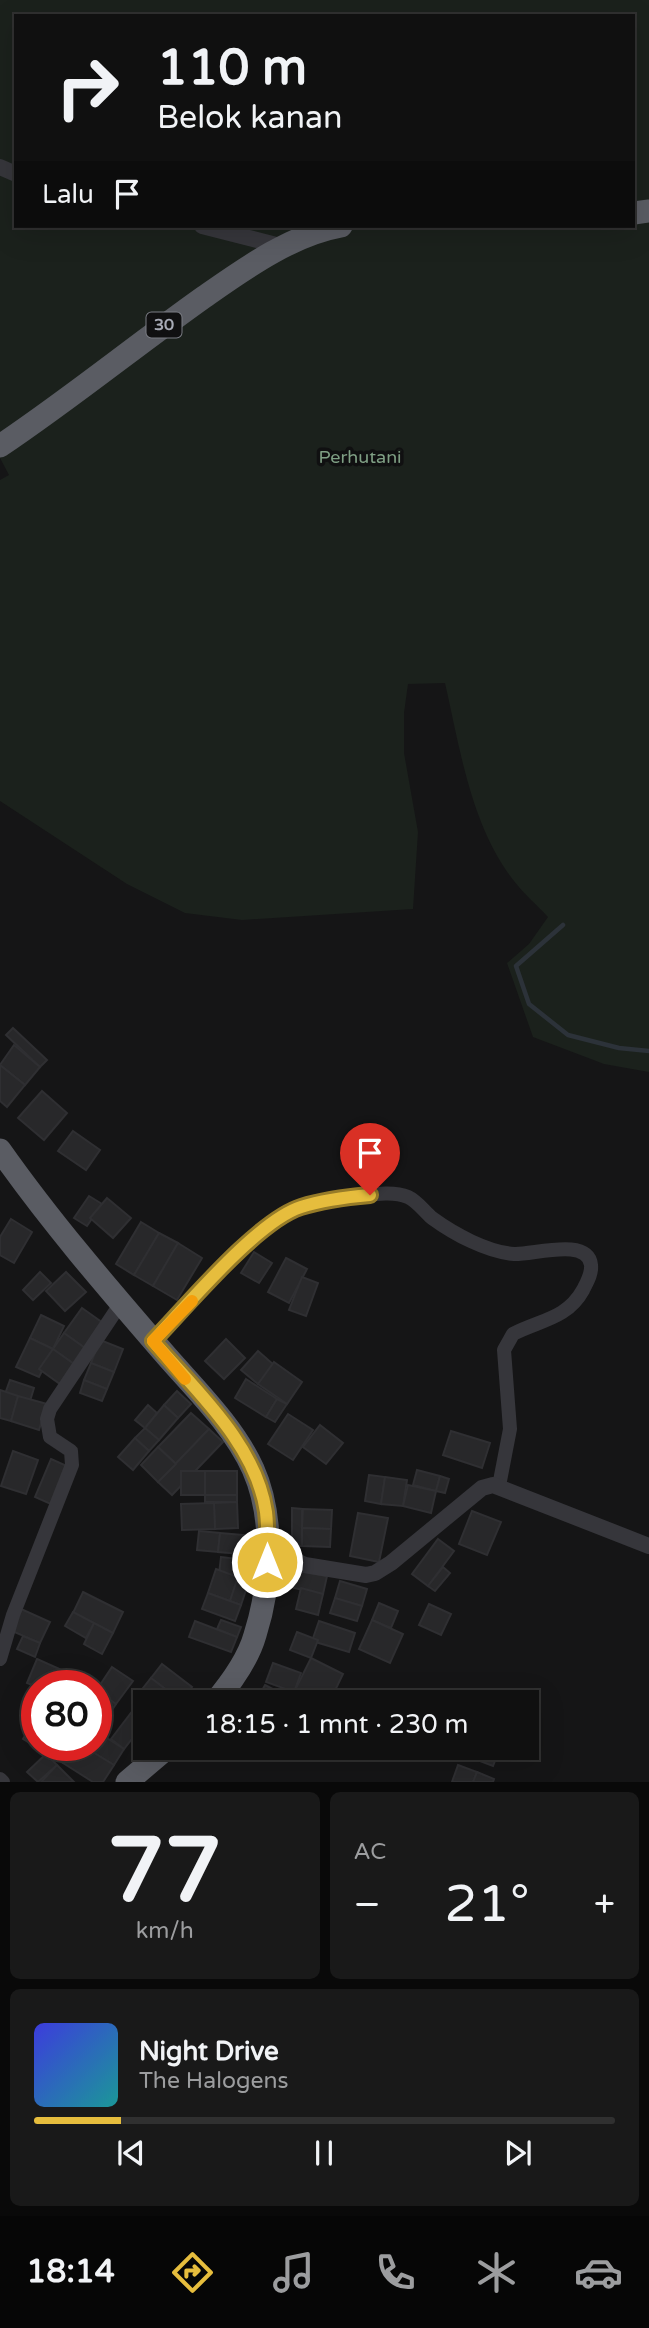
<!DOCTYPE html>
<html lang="id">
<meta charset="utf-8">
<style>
:root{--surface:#101010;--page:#191919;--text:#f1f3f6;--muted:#9c9d9f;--line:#303030;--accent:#e6bd3d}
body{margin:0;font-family:"Varela Round",sans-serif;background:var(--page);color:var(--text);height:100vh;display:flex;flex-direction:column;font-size:26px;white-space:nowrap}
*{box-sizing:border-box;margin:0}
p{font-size:23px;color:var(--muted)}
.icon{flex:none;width:38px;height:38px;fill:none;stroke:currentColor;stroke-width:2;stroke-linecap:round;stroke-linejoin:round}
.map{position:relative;height:1782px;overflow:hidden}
.side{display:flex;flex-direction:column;gap:10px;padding:10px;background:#090909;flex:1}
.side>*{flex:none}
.banner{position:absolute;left:14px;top:14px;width:621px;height:214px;border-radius:0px;box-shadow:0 7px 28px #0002,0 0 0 2px var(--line);background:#101010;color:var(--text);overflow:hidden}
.speed{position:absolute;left:21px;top:1670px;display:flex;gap:14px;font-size:35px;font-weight:700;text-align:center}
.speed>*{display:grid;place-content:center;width:91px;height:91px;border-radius:50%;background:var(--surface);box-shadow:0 7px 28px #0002,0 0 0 2px var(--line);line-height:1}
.speed .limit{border:10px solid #d22;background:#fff;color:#111}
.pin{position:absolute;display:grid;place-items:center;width:60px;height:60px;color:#fff;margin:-72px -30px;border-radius:50% 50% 50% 0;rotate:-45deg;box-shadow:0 0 7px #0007}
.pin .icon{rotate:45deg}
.me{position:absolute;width:77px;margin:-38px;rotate:0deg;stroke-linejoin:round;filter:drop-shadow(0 0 5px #0008)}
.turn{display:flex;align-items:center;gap:24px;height:147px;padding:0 28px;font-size:32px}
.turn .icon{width:91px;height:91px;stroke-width:2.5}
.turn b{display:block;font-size:49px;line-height:60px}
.then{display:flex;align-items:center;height:66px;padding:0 28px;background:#0003;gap:14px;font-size:26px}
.big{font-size:52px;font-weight:600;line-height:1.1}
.side .card{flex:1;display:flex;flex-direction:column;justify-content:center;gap:10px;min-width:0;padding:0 24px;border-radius:10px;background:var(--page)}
.side .dial{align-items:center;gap:0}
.dial b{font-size:91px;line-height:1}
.song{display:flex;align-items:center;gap:21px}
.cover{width:84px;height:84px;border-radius:10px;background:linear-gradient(135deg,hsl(240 70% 55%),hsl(180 70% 35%))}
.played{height:7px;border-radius:4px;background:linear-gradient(90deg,var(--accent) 15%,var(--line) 15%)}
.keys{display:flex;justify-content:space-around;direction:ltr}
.heat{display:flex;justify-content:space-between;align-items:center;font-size:38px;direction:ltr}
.side .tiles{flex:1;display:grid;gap:10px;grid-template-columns:1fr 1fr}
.card:last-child{grid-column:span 2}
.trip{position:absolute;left:133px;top:1690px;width:406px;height:70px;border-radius:0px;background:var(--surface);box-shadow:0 7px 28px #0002,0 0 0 2px var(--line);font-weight:600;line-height:70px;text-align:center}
.tabs{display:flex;height:112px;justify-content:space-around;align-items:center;background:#060606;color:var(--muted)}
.tabs .icon{width:49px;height:49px}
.tabs .active{color:var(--accent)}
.tabs b{font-size:32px;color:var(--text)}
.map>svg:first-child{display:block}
.green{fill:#1b211c;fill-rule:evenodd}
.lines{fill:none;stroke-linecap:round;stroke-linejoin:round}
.stream{stroke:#2c3239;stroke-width:4.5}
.building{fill:#28282a;stroke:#2f2f32;stroke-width:2}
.minor{stroke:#36363b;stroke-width:14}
.tertiary{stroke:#36363b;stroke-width:16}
.trunk{stroke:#5a5c63;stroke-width:23}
.route-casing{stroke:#967b28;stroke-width:18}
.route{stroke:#e6bd3d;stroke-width:12}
.slow{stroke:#f59e0b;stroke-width:12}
.labels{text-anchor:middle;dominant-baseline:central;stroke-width:7;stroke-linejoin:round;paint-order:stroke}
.shield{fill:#101011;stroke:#7a7c84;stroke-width:2}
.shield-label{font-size:16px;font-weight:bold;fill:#a7aab6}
.park-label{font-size:18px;fill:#7f9f84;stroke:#101011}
</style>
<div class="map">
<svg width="649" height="1782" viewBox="0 0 649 1782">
<rect width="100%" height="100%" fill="#151516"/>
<path class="green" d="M 0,0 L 649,0 L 649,1072 L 604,1064 L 533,1037 L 507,963 L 529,944 L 548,917 C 537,905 524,894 514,881 C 471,826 460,749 445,683 L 408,684 L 404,713 L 404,753 L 418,832 L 413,909 L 242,920 L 185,913 L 127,884 L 0,801 L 0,480 L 9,475 L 0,458 ZM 16,16 L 634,16 L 634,226 L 16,226 Z"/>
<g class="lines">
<path class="stream" d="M 563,925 L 516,966 L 529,1004 L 568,1035 L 619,1048 L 649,1051"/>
</g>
<g class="building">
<path d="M 13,1028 L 47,1060 L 40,1067 L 6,1035 Z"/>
<path d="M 14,1045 L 40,1067 L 25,1085 L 0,1065 Z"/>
<path d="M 0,1065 L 25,1085 L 7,1107 L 0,1101 Z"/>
<path d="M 42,1091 L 67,1113 L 44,1140 L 18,1118 Z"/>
<path d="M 73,1131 L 100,1150 L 86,1170 L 58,1151 Z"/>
<path d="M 89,1196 L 102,1204 L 87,1226 L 74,1218 Z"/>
<path d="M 107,1198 L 131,1218 L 113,1238 L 90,1218 Z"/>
<path d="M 11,1219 L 32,1232 L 14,1263 L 0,1255 L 0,1237 Z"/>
<path d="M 141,1222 L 159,1233 L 134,1275 L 116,1264 Z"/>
<path d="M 159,1233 L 178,1243 L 153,1286 L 134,1275 Z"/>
<path d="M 178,1243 L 202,1258 L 177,1300 L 153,1286 Z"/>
<path d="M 254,1252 L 272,1263 L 259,1283 L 241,1273 Z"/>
<path d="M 286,1258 L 307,1269 L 289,1303 L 268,1292 Z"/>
<path d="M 40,1272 L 51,1283 L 33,1300 L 23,1290 Z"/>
<path d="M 66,1272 L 86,1292 L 65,1311 L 46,1291 Z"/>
<path d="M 302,1277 L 318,1283 L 306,1316 L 289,1310 Z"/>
<path d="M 82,1308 L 103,1323 L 85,1348 L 64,1333 Z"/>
<path d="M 41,1315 L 64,1326 L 53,1349 L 30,1338 Z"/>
<path d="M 64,1333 L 85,1348 L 74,1364 L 53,1349 Z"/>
<path d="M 30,1338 L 53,1349 L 39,1377 L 16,1367 Z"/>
<path d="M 226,1339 L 245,1358 L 224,1379 L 205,1361 Z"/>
<path d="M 100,1340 L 123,1349 L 114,1372 L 91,1363 Z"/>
<path d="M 53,1349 L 74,1364 L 60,1384 L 39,1369 Z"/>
<path d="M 258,1351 L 274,1365 L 258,1384 L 241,1370 Z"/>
<path d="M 274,1362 L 302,1382 L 287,1404 L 258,1384 Z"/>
<path d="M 91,1363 L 114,1372 L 107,1389 L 84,1380 Z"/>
<path d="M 246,1379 L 277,1399 L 266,1417 L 235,1398 Z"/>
<path d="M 10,1380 L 34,1388 L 30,1401 L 5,1394 Z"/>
<path d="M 84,1380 L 107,1389 L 102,1401 L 80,1393 Z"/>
<path d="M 0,1390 L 18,1396 L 11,1421 L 0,1418 Z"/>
<path d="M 177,1391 L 191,1404 L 178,1418 L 164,1405 Z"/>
<path d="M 18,1396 L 47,1404 L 39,1430 L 11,1421 Z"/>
<path d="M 277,1399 L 287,1404 L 275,1422 L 266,1417 Z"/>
<path d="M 148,1405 L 157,1413 L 145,1428 L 135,1420 Z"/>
<path d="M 164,1405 L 178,1418 L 159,1440 L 145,1428 Z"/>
<path d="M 191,1413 L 209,1429 L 176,1464 L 158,1447 Z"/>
<path d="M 288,1414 L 313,1430 L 293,1460 L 268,1444 Z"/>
<path d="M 320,1425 L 343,1443 L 326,1464 L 303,1447 Z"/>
<path d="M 145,1428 L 159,1440 L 149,1451 L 135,1438 Z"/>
<path d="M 209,1429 L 223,1442 L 172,1495 L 158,1482 Z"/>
<path d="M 451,1431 L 490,1443 L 482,1468 L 443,1455 Z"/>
<path d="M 135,1438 L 149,1451 L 133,1470 L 118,1457 Z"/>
<path d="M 158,1447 L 176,1464 L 158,1482 L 141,1465 Z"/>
<path d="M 13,1451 L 38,1460 L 26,1494 L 1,1486 Z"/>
<path d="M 51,1459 L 69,1467 L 53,1505 L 35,1497 Z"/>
<path d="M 417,1470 L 440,1476 L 436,1491 L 413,1485 Z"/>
<rect x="181" y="1471" width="24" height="24"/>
<rect x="205" y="1471" width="32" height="24"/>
<path d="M 369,1475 L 385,1477 L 381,1504 L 365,1501 Z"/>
<path d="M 440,1476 L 449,1479 L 445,1493 L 436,1491 Z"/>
<path d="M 385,1477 L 407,1480 L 403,1506 L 381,1504 Z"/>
<path d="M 408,1485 L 436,1491 L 431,1513 L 403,1506 Z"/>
<rect x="205" y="1495" width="32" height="7"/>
<path d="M 237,1502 L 238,1528 L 215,1529 L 214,1503 Z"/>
<path d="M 214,1503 L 215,1529 L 182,1530 L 181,1504 Z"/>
<path d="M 292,1508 L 302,1509 L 302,1546 L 292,1546 Z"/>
<path d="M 303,1509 L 332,1510 L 331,1529 L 302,1528 Z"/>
<path d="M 472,1511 L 501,1522 L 487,1555 L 459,1544 Z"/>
<path d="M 358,1513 L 388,1518 L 379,1562 L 350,1556 Z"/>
<path d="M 302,1528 L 331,1529 L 330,1547 L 302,1546 Z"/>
<path d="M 199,1531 L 220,1533 L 218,1552 L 197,1550 Z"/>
<path d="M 220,1533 L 254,1536 L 253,1555 L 218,1552 Z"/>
<path d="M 438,1539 L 454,1551 L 428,1586 L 412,1574 Z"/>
<path d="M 221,1557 L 254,1561 L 252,1578 L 219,1574 Z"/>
<path d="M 443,1567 L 450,1573 L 435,1591 L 428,1586 Z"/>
<path d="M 216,1569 L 238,1577 L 230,1601 L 208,1593 Z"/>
<path d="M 297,1571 L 327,1576 L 323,1594 L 294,1588 Z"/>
<path d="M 238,1577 L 249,1581 L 241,1605 L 230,1601 Z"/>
<path d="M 340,1581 L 367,1589 L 362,1606 L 335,1598 Z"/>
<path d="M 301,1588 L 323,1594 L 318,1615 L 296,1609 Z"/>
<path d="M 83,1592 L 123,1612 L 113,1633 L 73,1613 Z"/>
<path d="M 208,1593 L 241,1605 L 235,1621 L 202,1609 Z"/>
<path d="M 335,1598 L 362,1606 L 357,1621 L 330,1613 Z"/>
<path d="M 379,1603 L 398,1611 L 391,1628 L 372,1620 Z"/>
<path d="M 429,1604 L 451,1614 L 441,1635 L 419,1625 Z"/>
<path d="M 21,1609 L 50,1622 L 40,1643 L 12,1631 Z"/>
<path d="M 73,1612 L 94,1623 L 86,1638 L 65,1626 Z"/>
<path d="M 221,1620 L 241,1627 L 237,1637 L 217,1629 Z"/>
<path d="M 372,1620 L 403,1634 L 390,1663 L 359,1649 Z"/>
<path d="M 195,1621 L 237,1637 L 231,1652 L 189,1637 Z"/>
<path d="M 319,1621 L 355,1633 L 349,1652 L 312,1641 Z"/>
<path d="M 94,1623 L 113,1633 L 102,1654 L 84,1644 Z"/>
<path d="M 297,1632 L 318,1640 L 311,1658 L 290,1650 Z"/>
<path d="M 23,1636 L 40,1643 L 35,1657 L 17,1649 Z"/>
<path d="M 311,1658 L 343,1674 L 329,1703 L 315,1703 L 294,1692 Z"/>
<path d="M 37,1659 L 64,1671 L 58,1685 L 37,1687 L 27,1683 Z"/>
<path d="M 273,1663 L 301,1673 L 294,1692 L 266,1682 Z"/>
<path d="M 162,1664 L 192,1687 L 181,1701 L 151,1678 Z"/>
<path d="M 112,1667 L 133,1681 L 116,1704 L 96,1691 Z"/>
<path d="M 64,1671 L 87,1681 L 85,1685 L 58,1685 Z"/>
<path d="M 151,1678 L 181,1701 L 180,1703 L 145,1704 L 136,1697 Z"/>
<path d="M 265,1685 L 284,1695 L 280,1703 L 255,1703 Z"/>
<path d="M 101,1694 L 116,1704 L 108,1716 L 96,1708 L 96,1701 Z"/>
<path d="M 134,1709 L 145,1717 L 145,1722 L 124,1749 L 111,1739 Z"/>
<path d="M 37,1717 L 37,1739 L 33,1745 L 23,1739 Z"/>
<path d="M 96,1731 L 124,1749 L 114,1765 L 81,1745 L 96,1745 Z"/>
<path d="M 37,1739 L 37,1745 L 74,1745 L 63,1763 L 33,1745 Z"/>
<path d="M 74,1745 L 81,1745 L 114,1765 L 103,1782 L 93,1782 L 63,1763 Z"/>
<path d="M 467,1748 L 500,1748 L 493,1766 L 464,1755 Z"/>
<path d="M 46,1754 L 57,1765 L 38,1782 L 27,1772 Z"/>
<path d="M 57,1765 L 74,1782 L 41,1782 Z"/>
<path d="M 458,1765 L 477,1772 L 473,1782 L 452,1782 Z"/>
<path d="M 477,1772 L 494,1779 L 493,1782 L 473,1782 Z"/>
</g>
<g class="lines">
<g class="minor">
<path d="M 153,1341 C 190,1303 251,1227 298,1208 C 316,1200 340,1198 360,1196 C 375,1194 394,1191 408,1197 C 417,1201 424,1211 432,1218 C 454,1234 487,1252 514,1254 C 533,1255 588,1237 591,1265 C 592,1274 587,1282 583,1290 C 567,1319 540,1320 513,1334 L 504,1350 L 510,1429 L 499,1486"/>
<path d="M 0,1659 L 13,1615 L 72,1465 L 71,1451 L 50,1437 L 47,1419 L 50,1409 L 121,1303"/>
<path d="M 0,1779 L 3,1782"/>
</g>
<g class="tertiary">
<path d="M 0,167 L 16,174"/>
<path d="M 202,226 L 284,247"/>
<path d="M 267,1538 L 279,1553 L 305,1565 L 366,1575 L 375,1573 L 391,1563 L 482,1488 L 493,1485 L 649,1546"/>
</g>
<g class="trunk">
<path d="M 634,213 L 649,211"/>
<path d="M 0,446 C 70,399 135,346 204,297 C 244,269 291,235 341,226"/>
<path d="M 0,1150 C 50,1221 106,1286 163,1352 C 194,1388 233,1425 253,1469 C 275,1518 271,1585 255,1635 C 248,1660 231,1683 214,1703"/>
<path d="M 127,1782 L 167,1748"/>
</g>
</g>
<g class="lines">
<g class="route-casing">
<path id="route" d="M 267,1562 C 267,1545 268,1528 266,1512 C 256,1444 196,1391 153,1341 C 187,1306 257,1221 301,1207 C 323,1200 347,1197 370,1195"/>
</g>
<use href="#route" class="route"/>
<path class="slow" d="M 185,1379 L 153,1341 L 192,1301"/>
</g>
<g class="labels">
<rect class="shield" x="146.5" y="312.5" width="35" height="25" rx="5"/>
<g class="shield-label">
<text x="164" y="325">30</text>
</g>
<g class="park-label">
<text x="360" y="457">Perhutani</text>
</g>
</g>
</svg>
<div class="speed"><div class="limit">80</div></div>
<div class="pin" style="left:370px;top:1195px;background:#d93025"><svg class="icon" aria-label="arrive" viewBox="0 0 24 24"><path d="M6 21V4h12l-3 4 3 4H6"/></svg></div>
<svg class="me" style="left:267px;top:1562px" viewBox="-20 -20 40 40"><circle r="17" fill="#e6bd3d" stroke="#fff" stroke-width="3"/><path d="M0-11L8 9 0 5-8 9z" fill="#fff"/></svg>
<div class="trip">18:15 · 1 mnt · 230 m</div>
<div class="banner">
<div class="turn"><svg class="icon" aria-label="right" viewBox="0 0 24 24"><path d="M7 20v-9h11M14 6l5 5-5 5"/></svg><div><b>110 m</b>Belok kanan</div></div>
<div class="then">Lalu<svg class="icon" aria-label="arrive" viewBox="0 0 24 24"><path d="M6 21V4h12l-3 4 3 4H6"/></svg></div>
</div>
</div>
<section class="side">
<div class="tiles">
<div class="card dial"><b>77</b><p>km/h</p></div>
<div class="card"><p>AC</p>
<div class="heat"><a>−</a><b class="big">21°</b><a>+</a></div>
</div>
<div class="card">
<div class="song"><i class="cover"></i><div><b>Night Drive</b><p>The Halogens</p></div></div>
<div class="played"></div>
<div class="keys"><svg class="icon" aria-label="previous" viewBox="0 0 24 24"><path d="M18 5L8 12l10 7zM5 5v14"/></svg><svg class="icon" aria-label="pause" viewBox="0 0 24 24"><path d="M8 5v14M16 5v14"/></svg><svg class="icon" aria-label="next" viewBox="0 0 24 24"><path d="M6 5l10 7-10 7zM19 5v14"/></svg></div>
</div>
</div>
</section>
<nav class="tabs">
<b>18:14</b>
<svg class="icon active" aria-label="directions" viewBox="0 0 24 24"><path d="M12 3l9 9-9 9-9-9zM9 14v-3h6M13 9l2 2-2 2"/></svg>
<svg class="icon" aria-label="music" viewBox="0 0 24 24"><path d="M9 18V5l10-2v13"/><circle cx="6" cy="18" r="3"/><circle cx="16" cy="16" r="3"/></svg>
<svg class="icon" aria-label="phone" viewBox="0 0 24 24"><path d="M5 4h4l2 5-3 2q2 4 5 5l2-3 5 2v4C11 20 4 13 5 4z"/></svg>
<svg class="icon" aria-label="climate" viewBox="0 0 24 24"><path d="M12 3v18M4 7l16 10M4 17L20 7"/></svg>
<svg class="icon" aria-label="car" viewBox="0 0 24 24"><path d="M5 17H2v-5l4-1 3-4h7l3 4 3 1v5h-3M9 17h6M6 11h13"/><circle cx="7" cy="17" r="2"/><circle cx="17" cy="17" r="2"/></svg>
</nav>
